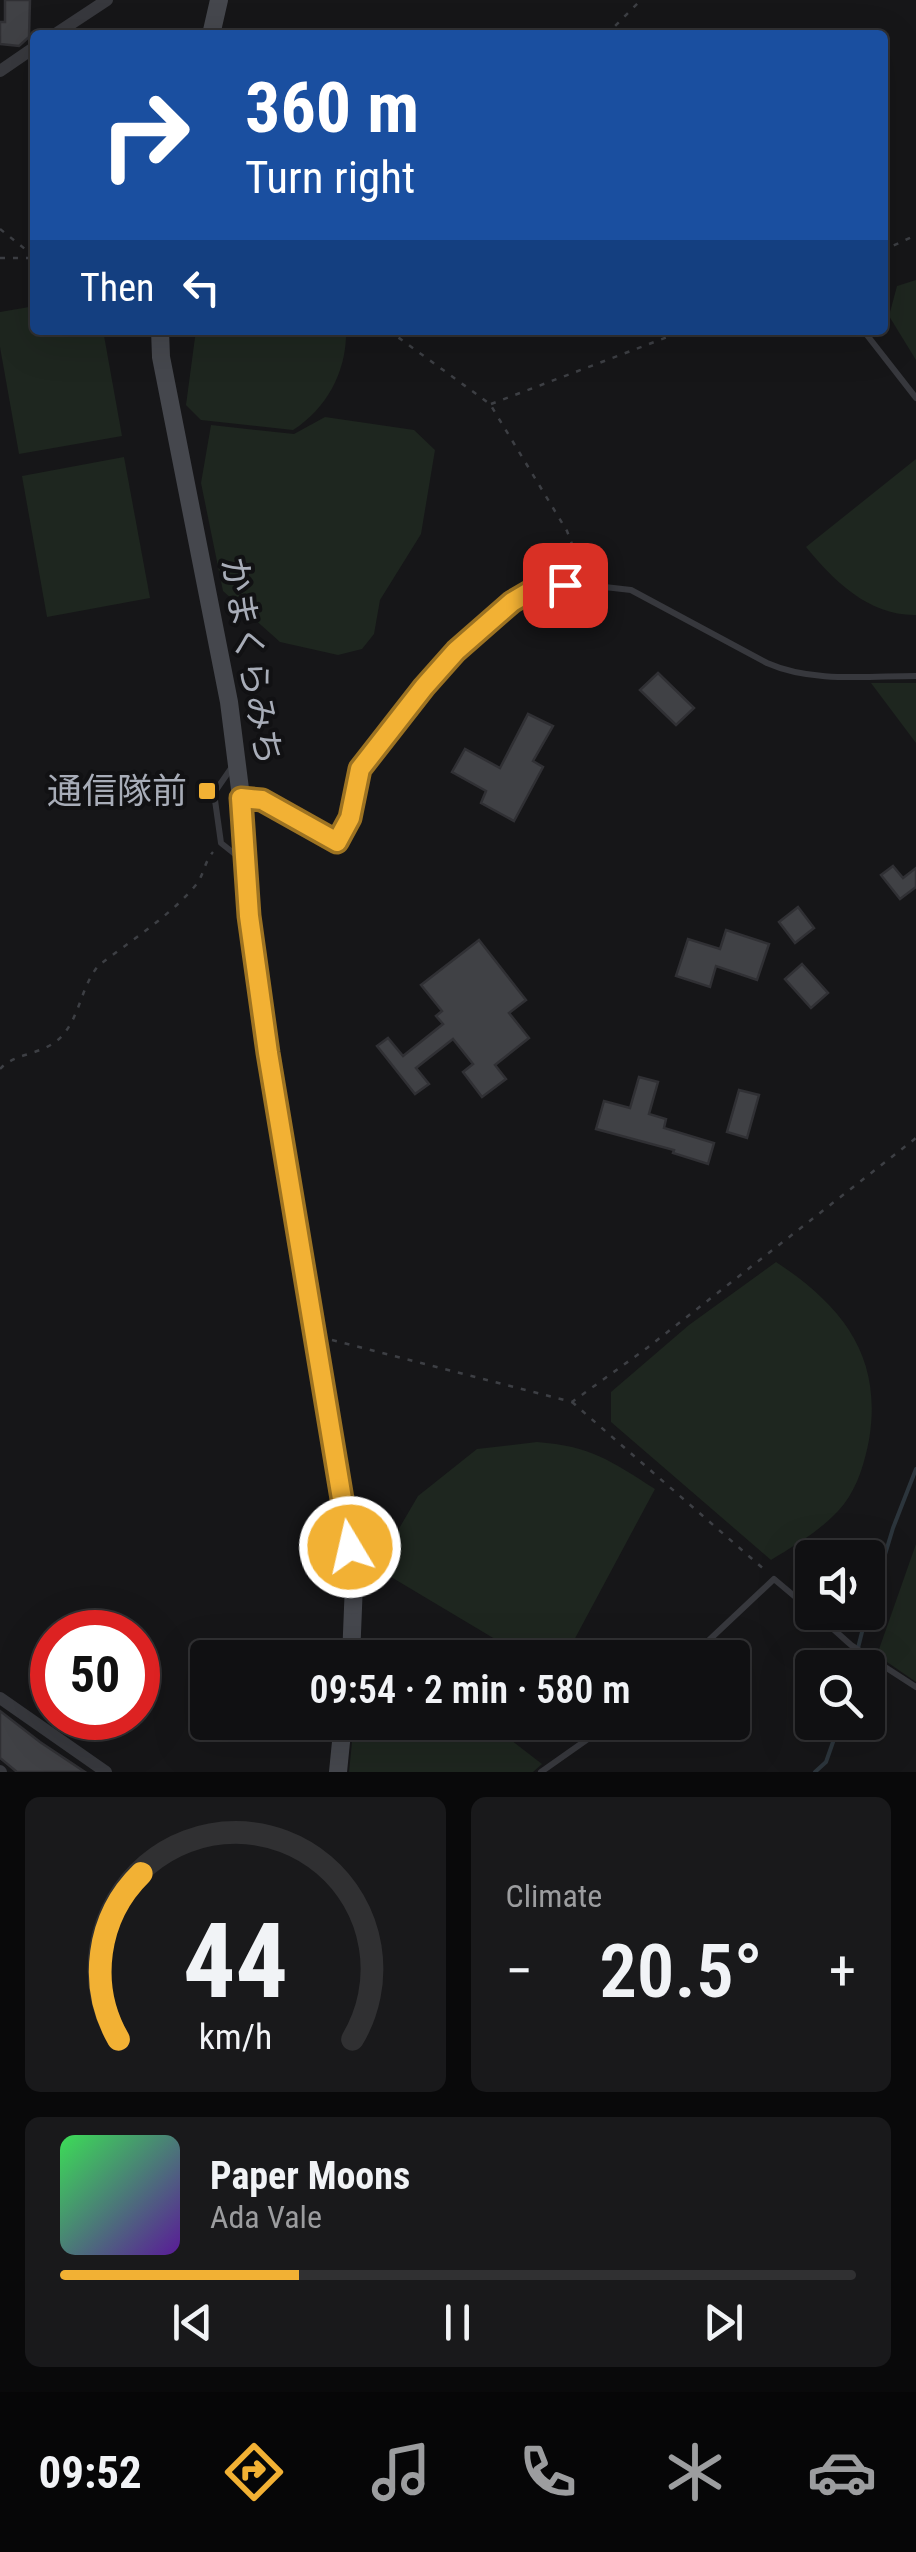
<!DOCTYPE html>
<meta charset="utf-8">
<style>
:root{--surface:#101012;--page:#19191b;--text:#f1f3f6;--muted:#9c9d9f;--line:#303032;--accent:#f2b134}
body{margin:0;font-family:"Roboto Condensed","Noto Sans JP",sans-serif;background:var(--page);color:var(--text);height:100vh;display:flex;flex-direction:column;font-size:38px;white-space:nowrap}
*{box-sizing:border-box;margin:0}
p{font-size:32px;color:var(--muted)}
.icon{flex:none;width:55px;height:55px;fill:none;stroke:currentColor;stroke-width:2;stroke-linecap:round;stroke-linejoin:round}
.map{position:relative;height:1772px;overflow:hidden}
.details{display:flex;flex-direction:column;gap:25px;padding:25px;background:#09090a;flex:1}
.details>*{flex:none}
.top-card{position:absolute;left:30px;top:30px;width:858px;height:305px;border-radius:10px;box-shadow:0 10px 40px #0002,0 0 0 2px var(--line);background:#1a4fa0;color:#fff;overflow:hidden}
.controls{position:absolute;left:795px;top:1540px;display:grid;gap:20px}
.controls a{display:grid;place-items:center;width:90px;height:90px;border-radius:10px;background:var(--surface);box-shadow:0 10px 40px #0002,0 0 0 2px var(--line);font-size:50px}
.speed{position:absolute;left:30px;top:1610px;display:flex;gap:20px;font-size:50px;font-weight:700;text-align:center}
.speed>*{display:grid;place-content:center;width:130px;height:130px;border-radius:50%;background:var(--surface);box-shadow:0 10px 40px #0002,0 0 0 2px var(--line);line-height:1}
.speed .limit{border:15px solid #d22;background:#fff;color:#111}
.pin{position:absolute;display:grid;place-items:center;width:85px;height:85px;color:#fff;margin:-42px;border-radius:20px;box-shadow:0 5px 15px #0006}
.me{position:absolute;width:110px;margin:-55px;rotate:351deg;stroke-linejoin:round;filter:drop-shadow(0 0 8px #0008)}
.turn{display:flex;align-items:center;gap:35px;height:210px;padding:0 50px;font-size:45px}
.turn .icon{width:130px;height:130px;stroke-width:2.5}
.turn b{display:block;font-size:70px;line-height:85px}
.then{display:flex;align-items:center;height:95px;padding:0 50px;background:#0003;gap:20px;font-size:38px}
.big{font-size:75px;font-weight:600;line-height:1.1}
.details .tile{flex:1;display:flex;flex-direction:column;justify-content:center;gap:15px;min-width:0;padding:0 35px;border-radius:15px;background:var(--page)}
.details .dial{align-items:center;gap:0}
.dial svg{height:260px;overflow:visible;fill:none;stroke:var(--line);stroke-width:7;stroke-linecap:round;text-anchor:middle}
.dial text{fill:var(--text);stroke:none}
.song{display:flex;align-items:center;gap:30px}
.cover{width:120px;height:120px;border-radius:15px;background:linear-gradient(135deg,hsl(130 70% 55%),hsl(270 70% 35%))}
.played{height:10px;border-radius:5px;background:linear-gradient(90deg,var(--accent) 30%,var(--line) 30%)}
.keys{display:flex;justify-content:space-around;direction:ltr}
.heat{display:flex;justify-content:space-between;align-items:center;font-size:55px;direction:ltr}
.details .tiles{flex:1;display:grid;gap:25px;grid-template-columns:1fr 1fr}
.tile:last-child{grid-column:span 2}
.trip{position:absolute;left:190px;top:1640px;width:560px;height:100px;border-radius:10px;background:var(--surface);box-shadow:0 10px 40px #0002,0 0 0 2px var(--line);font-weight:600;line-height:100px;text-align:center}
.dock{display:flex;height:160px;justify-content:space-around;align-items:center;background:#060607;color:var(--muted)}
.dock .icon{width:70px;height:70px}
.dock .active{color:var(--accent)}
.dock b{font-size:45px;color:var(--text)}
.map>svg:first-child{display:block}
.green{fill:#1e261f}
.lines{fill:none;stroke-linecap:round;stroke-linejoin:round}
.stream{stroke:#2c353c;stroke-width:4}
.building{fill:#404145;stroke:#303034;stroke-width:2.5}
.path{stroke:#3d3f44;stroke-width:2.5;stroke-dasharray:5 8;stroke-linecap:butt}
.lane{stroke:#37383d;stroke-width:6}
.street{stroke:#37383d;stroke-width:12}
.secondary{stroke:#45474d;stroke-width:18}
.route-casing{stroke:#9d7322;stroke-width:25}
.route{stroke:#f2b134;stroke-width:18}
.poi-dot{fill:#f2b134;stroke:#111113;stroke-width:4}
.labels{text-anchor:middle;dominant-baseline:central;stroke-width:8;stroke-linejoin:round;paint-order:stroke}
.street-label{font-size:35px;fill:#a8adb8;stroke:#111113}
.poi-label{font-size:35px;fill:#a8adb8;stroke:#111113;text-anchor:end}
</style>
<div class="map">
<svg width="916" height="1772" viewBox="0 0 916 1772">
<rect width="100%" height="100%" fill="#161618"/>
<g class="green">
<path d="M 916,280 L 916,360 L 889,316 L 897,286 Z"/>
<path d="M 35,306 L 35,330 L 103,330 L 122,436 L 19,454 L 0,347 L 0,312 Z"/>
<path d="M 196,330 L 346,330 C 347,371 327,408 293,430 L 201,420 L 186,405 Z"/>
<path d="M 325,417 L 414,430 L 435,450 L 421,534 L 380,600 L 374,634 L 362,649 L 338,655 L 280,642 L 223,591 L 201,483 L 211,425 L 294,434 Z"/>
<path d="M 124,457 L 150,598 L 47,617 L 22,476 Z"/>
<path d="M 916,459 L 916,615 C 869,616 834,581 806,547 Z"/>
<path d="M 871,683 L 916,683 L 916,743 Z"/>
<path d="M 776,1262 C 843,1306 883,1357 869,1440 C 865,1461 858,1486 844,1504 C 825,1528 797,1544 771,1560 L 611,1422 L 611,1392 L 689,1325 Z"/>
<path d="M 537,1442 C 591,1446 611,1461 655,1489 L 565,1657 L 525,1657 L 376,1568 L 418,1496 L 477,1449 Z"/>
<path d="M 916,1544 L 916,1682 L 877,1655 Z"/>
<path d="M 354,1722 L 489,1723 L 542,1764 L 533,1772 L 349,1772 Z"/>
</g>
<g class="lines">
<g class="stream">
<path d="M 868,1611 L 893,1528 L 916,1469"/>
<path d="M 853,1668 L 867,1612"/>
<path d="M 815,1772 L 826,1762 L 840,1722"/>
</g>
</g>
<g class="building">
<path d="M 5,0 L 30,0 L 29,37 L 19,46 L 0,44 L 0,22 L 5,22 Z"/>
<path d="M 658,673 L 694,708 L 676,725 L 640,690 Z"/>
<path d="M 528,714 L 553,726 L 533,761 L 543,767 L 514,821 L 481,803 L 486,791 L 452,772 L 465,749 L 500,768 Z"/>
<path d="M 893,866 L 903,878 L 916,868 L 916,887 L 900,899 L 881,875 Z"/>
<path d="M 798,907 L 814,928 L 795,943 L 779,922 Z"/>
<path d="M 726,930 L 769,944 L 757,980 L 716,966 L 710,987 L 676,976 L 688,939 L 720,949 Z"/>
<path d="M 479,940 L 526,1000 L 509,1013 L 529,1038 L 495,1065 L 506,1079 L 482,1097 L 463,1072 L 473,1064 L 453,1039 L 416,1068 L 429,1084 L 415,1094 L 377,1046 L 388,1038 L 403,1056 L 443,1024 L 436,1016 L 442,1011 L 421,985 Z"/>
<path d="M 802,964 L 828,993 L 811,1008 L 785,979 Z"/>
<path d="M 639,1077 L 658,1082 L 649,1114 L 666,1119 L 664,1128 L 714,1143 L 708,1164 L 673,1153 L 674,1150 L 596,1129 L 604,1101 L 630,1108 Z"/>
<path d="M 739,1090 L 759,1095 L 747,1138 L 727,1132 Z"/>
<path d="M 0,1711 L 40,1742 L 85,1772 L 17,1772 L 0,1758 Z"/>
</g>
<g class="lines">
<g class="path">
<path d="M 606,35 L 641,0"/>
<path d="M 0,229 L 35,257"/>
<path d="M 882,251 L 916,235"/>
<path d="M 0,258 L 33,258"/>
<path d="M 388,330 L 490,404 L 567,531 L 577,557 L 577,574"/>
<path d="M 491,404 L 686,330"/>
<path d="M 0,1069 C 15,1052 43,1056 62,1036 C 80,1016 81,987 98,966 C 130,941 169,917 195,886 C 204,876 204,862 213,852"/>
<path d="M 332,1340 L 572,1402 L 647,1348 L 916,1138"/>
<path d="M 572,1402 L 766,1571"/>
</g>
<g class="lane">
<path d="M 863,330 L 916,398"/>
<path d="M 232,767 L 214,793 L 221,843 L 241,859"/>
<path d="M 242,798 L 263,800 L 337,842 L 349,818 L 357,775 L 391,727 L 456,651 L 499,611 L 529,593 L 578,584 L 631,590 L 767,663 C 812,683 868,676 916,676"/>
<path d="M 814,1612 L 851,1645 L 916,1687"/>
<path d="M 690,1658 L 774,1579 L 812,1611"/>
<path d="M 541,1772 L 612,1722"/>
</g>
<g class="street">
<path d="M 54,35 L 107,0"/>
<path d="M 0,71 L 35,47"/>
<path d="M 0,1698 L 106,1772"/>
<path d="M 0,1771 L 1,1772"/>
</g>
<g class="secondary">
<path d="M 211,35 L 219,0"/>
<path d="M 160,330 L 161,357 L 229,702 L 241,797 L 249,916 L 268,1053 L 350,1547 L 354,1583 L 351,1658"/>
<path d="M 338,1772 L 343,1722"/>
</g>
</g>
<g class="lines">
<g class="route-casing">
<path id="route" d="M 350,1547 L 268,1053 L 249,916 L 241,798 L 262,800 L 337,842 L 350,818 L 360,769 L 424,687 L 456,651 L 512,602 L 529,592 L 565,585"/>
</g>
<use href="#route" class="route"/>
</g>
<rect class="poi-dot" x="197" y="781" width="20" height="20" rx="5"/>
<g class="labels">
<g class="street-label">
<text transform="translate(251 661) rotate(80)">かまくらみち</text>
</g>
<g class="poi-label">
<text x="187" y="791">通信隊前</text>
</g>
</g>
</svg>
<div class="controls">
<a><svg class="icon" aria-label="sound" viewBox="0 0 24 24"><path d="M4 9h4l5-4v14l-5-4H4zM17 9q2 3 0 6"/></svg></a>
<a><svg class="icon" aria-label="search" viewBox="0 0 24 24"><circle cx="10" cy="10" r="6"/><path d="M15 15l6 6"/></svg></a>
</div>
<div class="speed"><div class="limit">50</div></div>
<div class="pin" style="left:565px;top:585px;background:#d93025"><svg class="icon" aria-label="arrive" viewBox="0 0 24 24"><path d="M6 21V4h12l-3 4 3 4H6"/></svg></div>
<svg class="me" style="left:350px;top:1547px" viewBox="-20 -20 40 40"><circle r="17" fill="#f2b134" stroke="#fff" stroke-width="3"/><path d="M0-11L8 9 0 5-8 9z" fill="#fff"/></svg>
<div class="trip">09:54 · 2 min · 580 m</div>
<div class="top-card">
<div class="turn"><svg class="icon" aria-label="right" viewBox="0 0 24 24"><path d="M7 20v-9h11M14 6l5 5-5 5"/></svg><div><b>360 m</b>Turn right</div></div>
<div class="then">Then<svg class="icon" aria-label="left" viewBox="0 0 24 24"><path d="M17 20v-9H6M10 6l-5 5 5 5"/></svg></div>
</div>
</div>
<section class="details">
<div class="tiles">
<div class="tile dial"><svg viewBox="0 0 100 80">
<path d="M14 69A42 42 0 1 1 86 69"/>
<path d="M14 69A42 42 0 0 1 21 18" stroke="#f2b134"/>
<text x="50" y="56" font-size="32" font-weight="700">44</text>
<text x="50" y="72" font-size="11">km/h</text>
</svg></div>
<div class="tile"><p>Climate</p>
<div class="heat"><a>−</a><b class="big">20.5°</b><a>+</a></div>
</div>
<div class="tile">
<div class="song"><i class="cover"></i><div><b>Paper Moons</b><p>Ada Vale</p></div></div>
<div class="played"></div>
<div class="keys"><svg class="icon" aria-label="previous" viewBox="0 0 24 24"><path d="M18 5L8 12l10 7zM5 5v14"/></svg><svg class="icon" aria-label="pause" viewBox="0 0 24 24"><path d="M8 5v14M16 5v14"/></svg><svg class="icon" aria-label="next" viewBox="0 0 24 24"><path d="M6 5l10 7-10 7zM19 5v14"/></svg></div>
</div>
</div>
</section>
<nav class="dock">
<b>09:52</b>
<svg class="icon active" aria-label="directions" viewBox="0 0 24 24"><path d="M12 3l9 9-9 9-9-9zM9 14v-3h6M13 9l2 2-2 2"/></svg>
<svg class="icon" aria-label="music" viewBox="0 0 24 24"><path d="M9 18V5l10-2v13"/><circle cx="6" cy="18" r="3"/><circle cx="16" cy="16" r="3"/></svg>
<svg class="icon" aria-label="phone" viewBox="0 0 24 24"><path d="M5 4h4l2 5-3 2q2 4 5 5l2-3 5 2v4C11 20 4 13 5 4z"/></svg>
<svg class="icon" aria-label="climate" viewBox="0 0 24 24"><path d="M12 3v18M4 7l16 10M4 17L20 7"/></svg>
<svg class="icon" aria-label="car" viewBox="0 0 24 24"><path d="M5 17H2v-5l4-1 3-4h7l3 4 3 1v5h-3M9 17h6M6 11h13"/><circle cx="7" cy="17" r="2"/><circle cx="17" cy="17" r="2"/></svg>
</nav>
